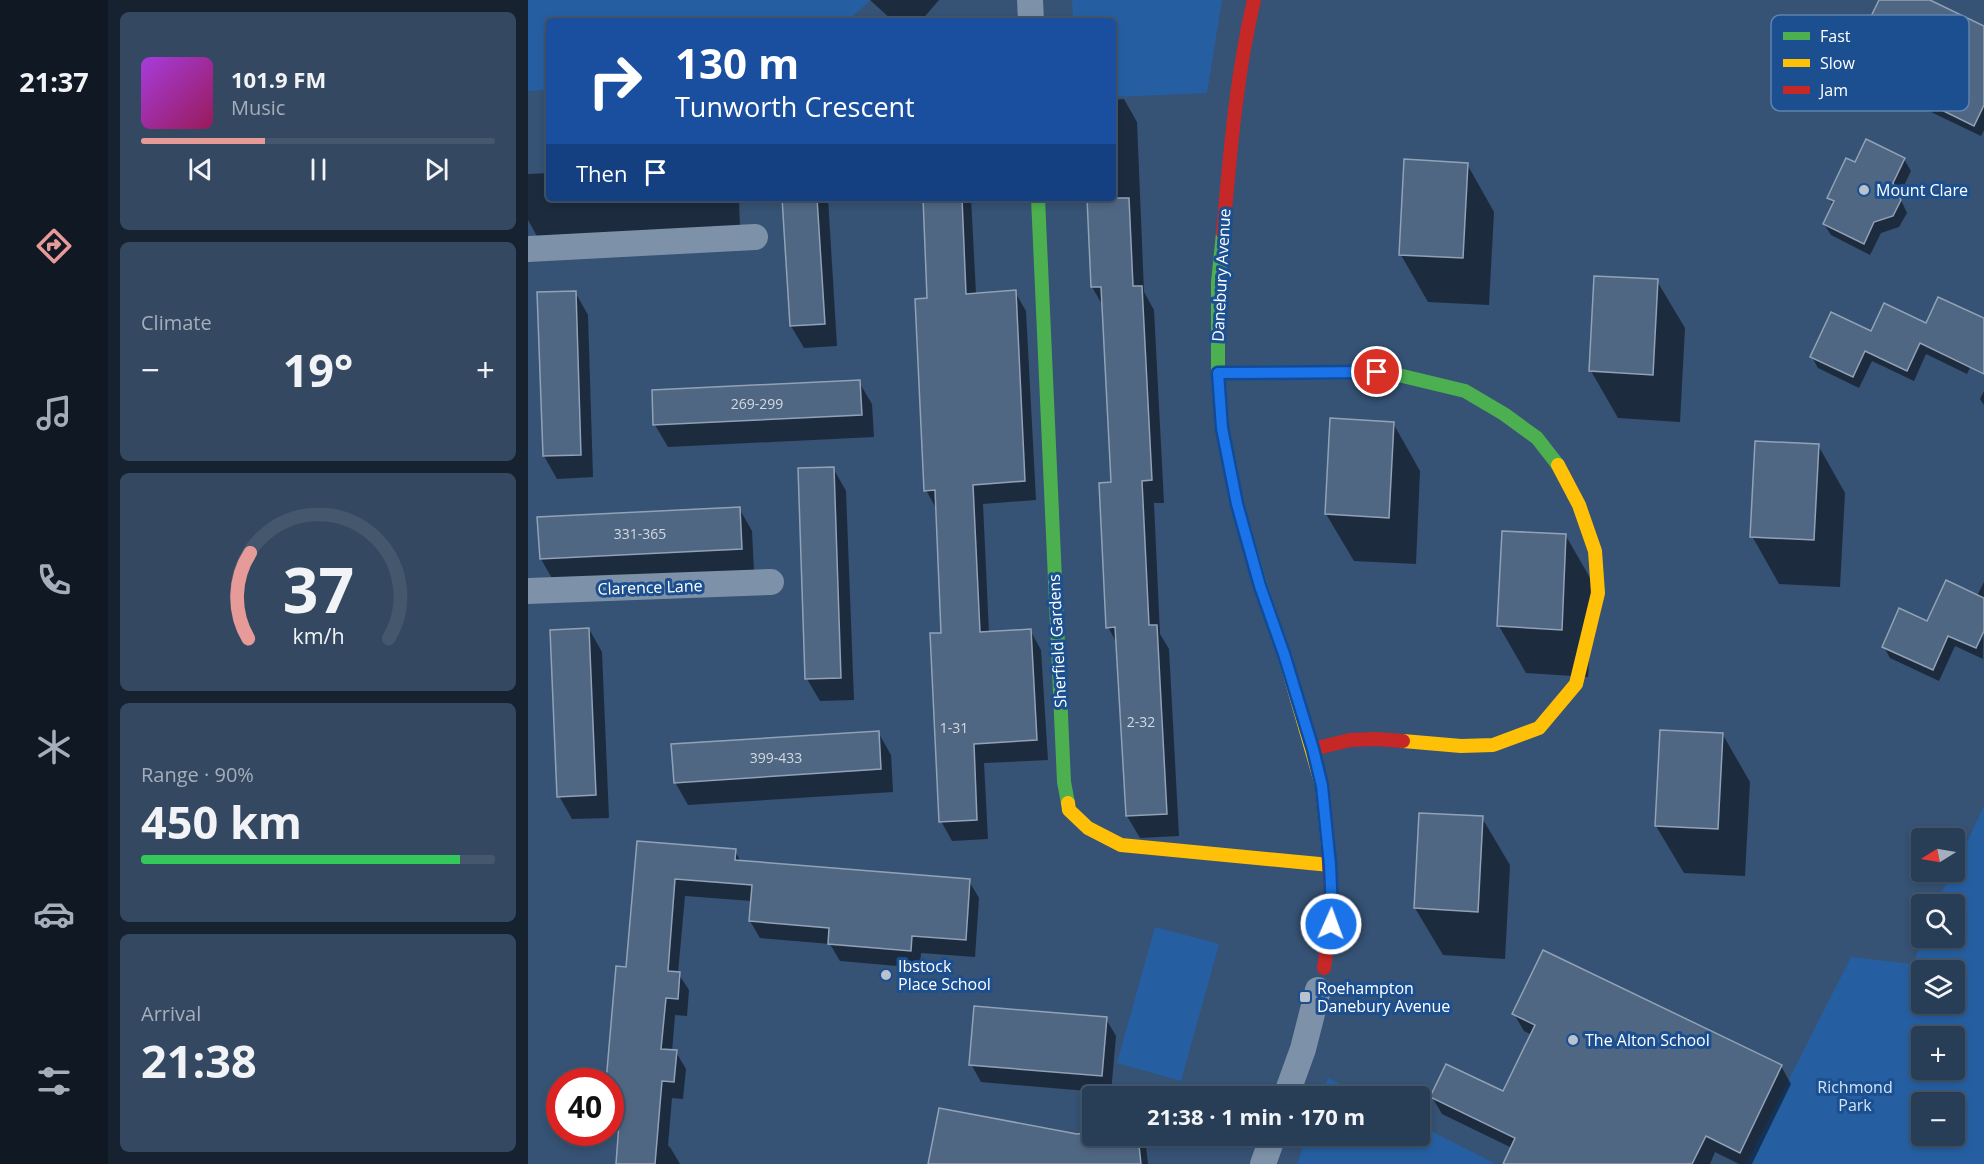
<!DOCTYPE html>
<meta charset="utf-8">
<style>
:root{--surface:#283e57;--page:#344961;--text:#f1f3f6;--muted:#a5aeba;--line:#44576d;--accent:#e69b98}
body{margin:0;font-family:"Open Sans",sans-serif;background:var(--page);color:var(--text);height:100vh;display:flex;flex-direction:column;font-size:22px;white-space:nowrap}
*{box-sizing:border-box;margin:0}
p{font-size:20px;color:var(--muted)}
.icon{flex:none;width:33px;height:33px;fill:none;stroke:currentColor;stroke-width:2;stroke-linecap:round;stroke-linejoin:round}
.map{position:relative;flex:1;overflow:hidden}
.sheet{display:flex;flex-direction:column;gap:12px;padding:12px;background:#162230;width:420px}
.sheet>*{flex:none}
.guide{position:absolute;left:18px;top:18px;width:570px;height:183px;border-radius:6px;box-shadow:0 3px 9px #0003,0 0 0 2px var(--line);background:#1a4fa0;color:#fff;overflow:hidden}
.needle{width:39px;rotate:259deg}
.tools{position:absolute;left:1383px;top:828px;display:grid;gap:12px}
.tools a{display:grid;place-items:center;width:54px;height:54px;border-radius:6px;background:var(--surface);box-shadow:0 3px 9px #0003,0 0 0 2px var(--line);font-size:30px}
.speed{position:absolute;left:18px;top:1068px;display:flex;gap:12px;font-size:30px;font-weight:700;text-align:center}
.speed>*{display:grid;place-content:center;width:78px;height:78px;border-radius:50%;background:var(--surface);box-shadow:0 3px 9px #0003,0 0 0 2px var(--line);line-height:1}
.speed .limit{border:9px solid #d22;background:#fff;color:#111}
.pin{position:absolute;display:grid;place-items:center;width:51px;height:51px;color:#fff;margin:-26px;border:3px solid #fff;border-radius:50%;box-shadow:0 2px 6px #0007}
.me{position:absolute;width:66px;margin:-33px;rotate:2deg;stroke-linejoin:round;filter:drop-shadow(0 0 4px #0008)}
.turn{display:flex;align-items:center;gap:21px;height:126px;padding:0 30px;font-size:27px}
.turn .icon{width:78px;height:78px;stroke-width:2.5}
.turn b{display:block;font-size:42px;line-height:51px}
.then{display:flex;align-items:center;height:57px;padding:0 30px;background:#0003;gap:12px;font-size:22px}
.big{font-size:45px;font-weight:700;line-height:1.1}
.sheet .widget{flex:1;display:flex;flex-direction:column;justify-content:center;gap:9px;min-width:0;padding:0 21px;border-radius:9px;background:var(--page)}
.sheet .dial{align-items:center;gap:0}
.dial svg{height:156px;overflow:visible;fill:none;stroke:var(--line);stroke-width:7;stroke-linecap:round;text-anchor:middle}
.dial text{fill:var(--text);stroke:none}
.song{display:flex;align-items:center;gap:18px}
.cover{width:72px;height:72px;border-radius:9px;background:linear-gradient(135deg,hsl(280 70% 55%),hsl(330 70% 35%))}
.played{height:6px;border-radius:3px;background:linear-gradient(90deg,var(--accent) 35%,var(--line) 35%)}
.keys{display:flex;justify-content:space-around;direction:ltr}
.heat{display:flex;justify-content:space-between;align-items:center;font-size:33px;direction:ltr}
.charge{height:9px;border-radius:4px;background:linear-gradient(90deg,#34c759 90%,var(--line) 0)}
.trip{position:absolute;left:554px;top:1086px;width:348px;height:60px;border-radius:6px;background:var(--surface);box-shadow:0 3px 9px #0003,0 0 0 2px var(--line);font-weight:700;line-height:60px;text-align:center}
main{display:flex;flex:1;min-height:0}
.dock{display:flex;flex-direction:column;width:108px;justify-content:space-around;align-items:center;background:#101923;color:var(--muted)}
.dock .icon{width:42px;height:42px}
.dock .current{color:var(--accent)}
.dock b{font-size:27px;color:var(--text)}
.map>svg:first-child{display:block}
.green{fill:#265fa1;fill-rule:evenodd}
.shadow{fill:#0007}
.building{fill:#506783;stroke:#92a2b6;stroke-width:1.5}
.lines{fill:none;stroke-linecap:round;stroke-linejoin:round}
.street{stroke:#7d92a8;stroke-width:26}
.fast{stroke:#4caf50;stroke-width:14}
.slow{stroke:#ffc107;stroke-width:14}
.jam{stroke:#c62828;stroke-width:14}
.route-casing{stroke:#114b97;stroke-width:15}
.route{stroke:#1a73e8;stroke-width:10}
.poi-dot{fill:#b9c2ce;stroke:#1b4f8f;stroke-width:2}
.labels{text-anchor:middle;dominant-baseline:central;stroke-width:6;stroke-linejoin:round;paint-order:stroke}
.number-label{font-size:14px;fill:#d3d9e0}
.poi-label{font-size:16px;fill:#fff;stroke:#1b4f8f;text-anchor:start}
.street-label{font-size:16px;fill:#fff;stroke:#1b4f8f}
.park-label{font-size:16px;fill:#cfe3fa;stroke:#1b4f8f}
.key{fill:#1b4f8f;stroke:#5f84b1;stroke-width:1.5}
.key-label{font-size:16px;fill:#fff}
</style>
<main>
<nav class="dock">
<b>21:37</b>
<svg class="icon current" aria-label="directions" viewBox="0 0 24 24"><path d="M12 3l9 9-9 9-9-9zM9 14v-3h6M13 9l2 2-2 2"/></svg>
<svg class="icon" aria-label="music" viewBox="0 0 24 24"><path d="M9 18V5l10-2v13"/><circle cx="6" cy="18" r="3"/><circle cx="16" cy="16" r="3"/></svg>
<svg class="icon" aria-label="phone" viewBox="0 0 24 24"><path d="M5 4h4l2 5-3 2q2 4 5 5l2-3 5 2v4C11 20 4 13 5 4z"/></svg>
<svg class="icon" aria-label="climate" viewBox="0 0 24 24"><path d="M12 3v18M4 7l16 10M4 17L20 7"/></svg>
<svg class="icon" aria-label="car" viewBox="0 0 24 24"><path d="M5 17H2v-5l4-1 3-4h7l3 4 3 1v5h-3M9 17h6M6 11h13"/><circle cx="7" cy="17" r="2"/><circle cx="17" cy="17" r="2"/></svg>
<svg class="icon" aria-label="filters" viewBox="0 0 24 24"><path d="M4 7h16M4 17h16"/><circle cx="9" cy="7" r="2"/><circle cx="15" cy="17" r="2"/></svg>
</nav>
<section class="sheet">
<div class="widget">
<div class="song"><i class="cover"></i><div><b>101.9 FM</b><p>Music</p></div></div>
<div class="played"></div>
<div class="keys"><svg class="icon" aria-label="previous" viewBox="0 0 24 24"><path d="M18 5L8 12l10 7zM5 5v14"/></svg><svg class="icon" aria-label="pause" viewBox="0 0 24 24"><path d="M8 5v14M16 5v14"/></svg><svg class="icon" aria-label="next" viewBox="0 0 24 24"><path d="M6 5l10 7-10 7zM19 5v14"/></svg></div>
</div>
<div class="widget"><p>Climate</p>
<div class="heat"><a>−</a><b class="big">19°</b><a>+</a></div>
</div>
<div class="widget dial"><svg viewBox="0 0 100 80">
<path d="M14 69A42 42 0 1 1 86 69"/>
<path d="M14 69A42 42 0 0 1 15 25" stroke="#e69b98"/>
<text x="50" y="56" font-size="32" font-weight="700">37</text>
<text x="50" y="72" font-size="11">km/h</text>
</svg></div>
<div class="widget"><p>Range · 90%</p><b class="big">450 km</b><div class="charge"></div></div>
<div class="widget"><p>Arrival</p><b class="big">21:38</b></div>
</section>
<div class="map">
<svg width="1456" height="1164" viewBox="0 0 1456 1164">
<rect width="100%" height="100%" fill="#365274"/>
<g class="green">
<path d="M 0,0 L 343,0 L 319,21 L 21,21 L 21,90 L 0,91 Z"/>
<path d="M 544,0 L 694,0 L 679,93 L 585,97 L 585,21 L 545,21 Z"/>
<path d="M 1456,806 L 1456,1164 L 1218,1164 L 1323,957 L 1385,964 L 1395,938 L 1426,938 L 1426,904 L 1408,904 L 1424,872 L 1426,872 L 1427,867 ZM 1426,970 L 1426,1004 L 1394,1004 L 1394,970 ZM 1426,1036 L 1426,1070 L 1394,1070 L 1394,1036 ZM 1394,1102 L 1426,1102 L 1426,1136 L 1394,1136 Z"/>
<path d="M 627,927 L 691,944 L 653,1081 L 589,1063 Z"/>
<path d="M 800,1078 L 836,1096 L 793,1096 Z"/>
<path d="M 891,1125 L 968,1164 L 769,1164 L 779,1136 L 891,1136 Z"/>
</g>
<g class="shadow">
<path d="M 342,0 L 411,0 L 393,21 L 365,21 Z"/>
<path d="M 1352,0 L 1399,0 L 1456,28 L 1456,130 L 1453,136 L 1328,76 L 1321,64 Z"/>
<path d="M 596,99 L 609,122 L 616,292 L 626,310 L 636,503 L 626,503 L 632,634 L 641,649 L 651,836 L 612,838 L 599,816 L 590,645 L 580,627 L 584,484 L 575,306 L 564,287 L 561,198 L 585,198 L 585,100 Z"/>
<path d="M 1339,141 L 1376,159 L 1383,171 L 1371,196 L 1379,213 L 1371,227 L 1353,233 L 1342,255 L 1303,235 L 1296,224 L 1305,206 L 1301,197 L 1327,164 Z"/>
<path d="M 939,164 L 966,212 L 961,305 L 900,302 L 873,255 Z"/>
<path d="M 21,173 L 21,198 L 211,198 L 212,229 L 10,238 L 0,220 L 0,174 Z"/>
<path d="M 255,198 L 300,198 L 309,346 L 276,348 L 263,326 Z"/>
<path d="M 396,198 L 443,198 L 448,294 L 487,292 L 498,311 L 508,500 L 455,504 L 461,633 L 502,630 L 513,650 L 520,760 L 456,763 L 460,839 L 424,841 L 413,821 L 414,634 L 409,510 L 398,490 L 400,300 Z"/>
<path d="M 1129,281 L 1157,328 L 1152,422 L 1090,418 L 1063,371 Z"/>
<path d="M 47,292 L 60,315 L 65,477 L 29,479 L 16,456 Z"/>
<path d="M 1453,319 L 1456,323 L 1456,339 L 1439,374 L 1398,354 L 1386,381 L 1344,361 L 1331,388 L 1290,368 L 1284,357 L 1344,333 Z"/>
<path d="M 331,382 L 344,404 L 346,437 L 140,447 L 127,425 Z"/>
<path d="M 1456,391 L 1456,405 L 1452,399 Z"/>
<path d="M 865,423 L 892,471 L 888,564 L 826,561 L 798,514 Z"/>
<path d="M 1290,445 L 1317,493 L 1312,587 L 1251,584 L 1224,536 Z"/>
<path d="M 305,468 L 318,491 L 326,700 L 292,701 L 279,679 Z"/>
<path d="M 211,508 L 224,531 L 226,572 L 26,582 L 13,559 L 11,518 Z"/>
<path d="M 1038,536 L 1065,583 L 1060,677 L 998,673 L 971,626 Z"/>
<path d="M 1456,582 L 1455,659 L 1427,646 L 1411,681 L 1362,658 L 1356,647 L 1449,596 Z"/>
<path d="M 61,629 L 74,652 L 81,818 L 44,819 L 31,796 Z"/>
<path d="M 350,732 L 363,755 L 365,792 L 160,805 L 147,782 Z"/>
<path d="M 1195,735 L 1222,782 L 1217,876 L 1156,873 L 1128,826 Z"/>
<path d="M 954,818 L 982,865 L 977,959 L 915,955 L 887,908 Z"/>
<path d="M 110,842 L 207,851 L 213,862 L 441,881 L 451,898 L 447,957 L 393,953 L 392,968 L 312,961 L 302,944 L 232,938 L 222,921 L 224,901 L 157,896 L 150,973 L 161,990 L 159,1016 L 147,1015 L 144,1052 L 148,1052 L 158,1069 L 155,1099 L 144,1098 L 140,1146 L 142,1147 L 152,1164 L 89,1164 L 93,1112 L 89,1111 L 82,1100 L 82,1082 L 100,969 Z"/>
<path d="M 986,1014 L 1253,1066 L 1263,1084 L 1224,1164 L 1211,1164 L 1187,1152 L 1182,1164 L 981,1164 L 984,1148 L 914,1114 L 904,1097 L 976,1093 L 1004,1035 L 996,1031 Z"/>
<path d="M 578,1019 L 588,1036 L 583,1093 L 453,1082 L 443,1064 Z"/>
<path d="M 564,1134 L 564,1136 L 612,1136 L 618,1147 L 620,1164 L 402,1164 Z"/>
</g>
<g class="building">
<path d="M 1351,0 L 1402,0 L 1456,26 L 1456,105 L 1446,126 L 1320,64 Z"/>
<path d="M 1338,139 L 1377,158 L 1365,183 L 1373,200 L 1365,216 L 1346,222 L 1336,244 L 1295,224 L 1306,201 L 1299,198 L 1318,158 L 1327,162 Z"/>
<path d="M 876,159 L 940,163 L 935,258 L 871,255 Z"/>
<path d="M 254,198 L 289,198 L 297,324 L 262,326 Z"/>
<path d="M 395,198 L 434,198 L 438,294 L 488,290 L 497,481 L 445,485 L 452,632 L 503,629 L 509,740 L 446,744 L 449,820 L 411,822 L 402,633 L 413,633 L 407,490 L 396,491 L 387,299 L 399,298 Z"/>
<path d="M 559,198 L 601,198 L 605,286 L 614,286 L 624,480 L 614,481 L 621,625 L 629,625 L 639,814 L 598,816 L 587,627 L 578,628 L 571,483 L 583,482 L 573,287 L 563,287 Z"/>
<path d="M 1066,276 L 1130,279 L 1125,375 L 1061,371 Z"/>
<path d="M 48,291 L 53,455 L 15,456 L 9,292 Z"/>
<path d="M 1410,297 L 1456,318 L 1456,374 L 1392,343 L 1379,371 L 1337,351 L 1325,377 L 1282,357 L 1303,312 L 1343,331 L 1356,303 L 1398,323 Z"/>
<path d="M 332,380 L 334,415 L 125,425 L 124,390 Z"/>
<path d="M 802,418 L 866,422 L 861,518 L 797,514 Z"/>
<path d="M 1227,441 L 1291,444 L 1286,540 L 1222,537 Z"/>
<path d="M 306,467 L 313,678 L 277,679 L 270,468 Z"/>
<path d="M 212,507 L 214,549 L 12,559 L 9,517 Z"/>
<path d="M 974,531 L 1038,534 L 1034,630 L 969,626 Z"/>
<path d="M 1418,580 L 1456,598 L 1456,631 L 1448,648 L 1420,636 L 1405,670 L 1354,647 L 1371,608 L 1399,621 Z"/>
<path d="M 61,628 L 68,795 L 29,797 L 22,630 Z"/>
<path d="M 1132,730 L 1195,733 L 1190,829 L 1127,826 Z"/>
<path d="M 351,731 L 353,769 L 146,783 L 143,744 Z"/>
<path d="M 891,813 L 955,816 L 950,912 L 886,908 Z"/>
<path d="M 109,841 L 208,849 L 207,860 L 442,879 L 438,940 L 384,936 L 383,951 L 300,944 L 301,928 L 221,921 L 224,885 L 147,879 L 140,971 L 152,972 L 150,999 L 138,998 L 133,1049 L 149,1050 L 146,1082 L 134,1081 L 127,1164 L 88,1164 L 93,1096 L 82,1095 L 82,1082 L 78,1082 L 88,966 L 98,967 Z"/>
<path d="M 1015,950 L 1254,1065 L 1212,1153 L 1178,1136 L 1164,1164 L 975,1164 L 987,1138 L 902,1097 L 918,1064 L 975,1091 L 1007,1025 L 984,1014 Z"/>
<path d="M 446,1006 L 579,1017 L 574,1076 L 441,1065 Z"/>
<path d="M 411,1108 L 549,1134 L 564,1132 L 564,1136 L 610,1136 L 613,1164 L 400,1164 Z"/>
</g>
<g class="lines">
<g class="street">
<path d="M 502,0 L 503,21"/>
<path d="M 0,249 L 227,237"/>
<path d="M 0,591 L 243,582"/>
<path d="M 758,1096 L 775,1049 L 790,990"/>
<path d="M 735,1164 L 745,1136"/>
</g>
<g class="fast">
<path d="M 510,198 L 536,782 L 540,803"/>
<path d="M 695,233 L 690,282 L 690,373 L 694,428 L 709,504 L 734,591"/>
<path d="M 690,373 L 858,372 L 937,391 L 976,414 L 1009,438 L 1030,465"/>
</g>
<g class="slow">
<path d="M 734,591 L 756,654 L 794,786 L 800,846"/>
<path d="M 875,741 L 933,746 L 965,745 L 1011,728 L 1048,684 L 1070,593 L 1067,551 L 1051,505 L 1030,465"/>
<path d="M 540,803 L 541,810 L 560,828 L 593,845 L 802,865"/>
</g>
<g class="jam">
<path d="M 695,233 C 702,155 708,76 726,0"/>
<path d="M 785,749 L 822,740 L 848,739 L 875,741"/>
<path d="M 796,968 L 804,911 L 800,846"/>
</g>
</g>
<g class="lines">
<g class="route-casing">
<path id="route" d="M 803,924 L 804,911 L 802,865 L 794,786 L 785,749 L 756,654 L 732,586 L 709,504 L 694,428 L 690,373 L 849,372"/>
</g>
<use href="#route" class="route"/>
</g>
<g class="poi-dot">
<circle cx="1336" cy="190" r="6"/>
<circle cx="358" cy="975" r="6"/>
<rect x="771" y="991" width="12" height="12" rx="3"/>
<circle cx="1045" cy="1040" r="6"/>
</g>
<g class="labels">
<g class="number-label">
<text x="229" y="403">269-299</text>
<text x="112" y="533">331-365</text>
<text x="613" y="721">2-32</text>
<text x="426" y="727">1-31</text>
<text x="248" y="757">399-433</text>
</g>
<g class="poi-label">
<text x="1348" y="190">Mount Clare</text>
<text x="370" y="966">Ibstock<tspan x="370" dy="18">Place School</tspan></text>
<text x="789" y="988">Roehampton<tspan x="789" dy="18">Danebury Avenue</tspan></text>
<text x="1057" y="1040">The Alton School</text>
</g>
<g class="street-label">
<text transform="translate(693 275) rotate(-87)">Danebury Avenue</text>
<text transform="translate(122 587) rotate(-2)">Clarence Lane</text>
<text transform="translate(529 641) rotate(-93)">Sherfield Gardens</text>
</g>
<g class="park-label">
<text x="1327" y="1087">Richmond<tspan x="1327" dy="18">Park</tspan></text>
</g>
</g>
<rect x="1243" y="15" width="198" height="96" rx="9" class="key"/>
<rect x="1255" y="32" width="27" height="8" fill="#4caf50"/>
<rect x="1255" y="59" width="27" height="8" fill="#ffc107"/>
<rect x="1255" y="86" width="27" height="8" fill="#c62828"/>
<g class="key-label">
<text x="1292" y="42">Fast</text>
<text x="1292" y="69">Slow</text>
<text x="1292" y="96">Jam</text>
</g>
</svg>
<div class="tools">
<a><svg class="needle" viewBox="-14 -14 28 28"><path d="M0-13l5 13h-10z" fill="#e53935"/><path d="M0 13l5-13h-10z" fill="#a5aeba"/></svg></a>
<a><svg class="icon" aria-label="search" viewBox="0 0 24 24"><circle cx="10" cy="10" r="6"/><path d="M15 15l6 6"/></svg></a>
<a><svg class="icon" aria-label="layers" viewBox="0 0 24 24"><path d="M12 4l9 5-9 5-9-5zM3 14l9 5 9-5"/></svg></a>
<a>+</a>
<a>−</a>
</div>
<div class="speed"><div class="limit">40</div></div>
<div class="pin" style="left:849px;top:372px;background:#d93025"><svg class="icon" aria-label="arrive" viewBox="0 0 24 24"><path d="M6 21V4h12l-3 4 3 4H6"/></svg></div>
<svg class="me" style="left:803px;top:924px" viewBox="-20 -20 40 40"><circle r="17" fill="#1a73e8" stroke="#fff" stroke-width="3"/><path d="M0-11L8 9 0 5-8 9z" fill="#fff"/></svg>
<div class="trip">21:38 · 1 min · 170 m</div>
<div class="guide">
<div class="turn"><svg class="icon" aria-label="right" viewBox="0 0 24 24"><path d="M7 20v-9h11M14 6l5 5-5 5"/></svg><div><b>130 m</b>Tunworth Crescent</div></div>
<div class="then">Then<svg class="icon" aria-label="arrive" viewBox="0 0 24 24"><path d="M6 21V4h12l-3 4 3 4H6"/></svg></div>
</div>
</div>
</main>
